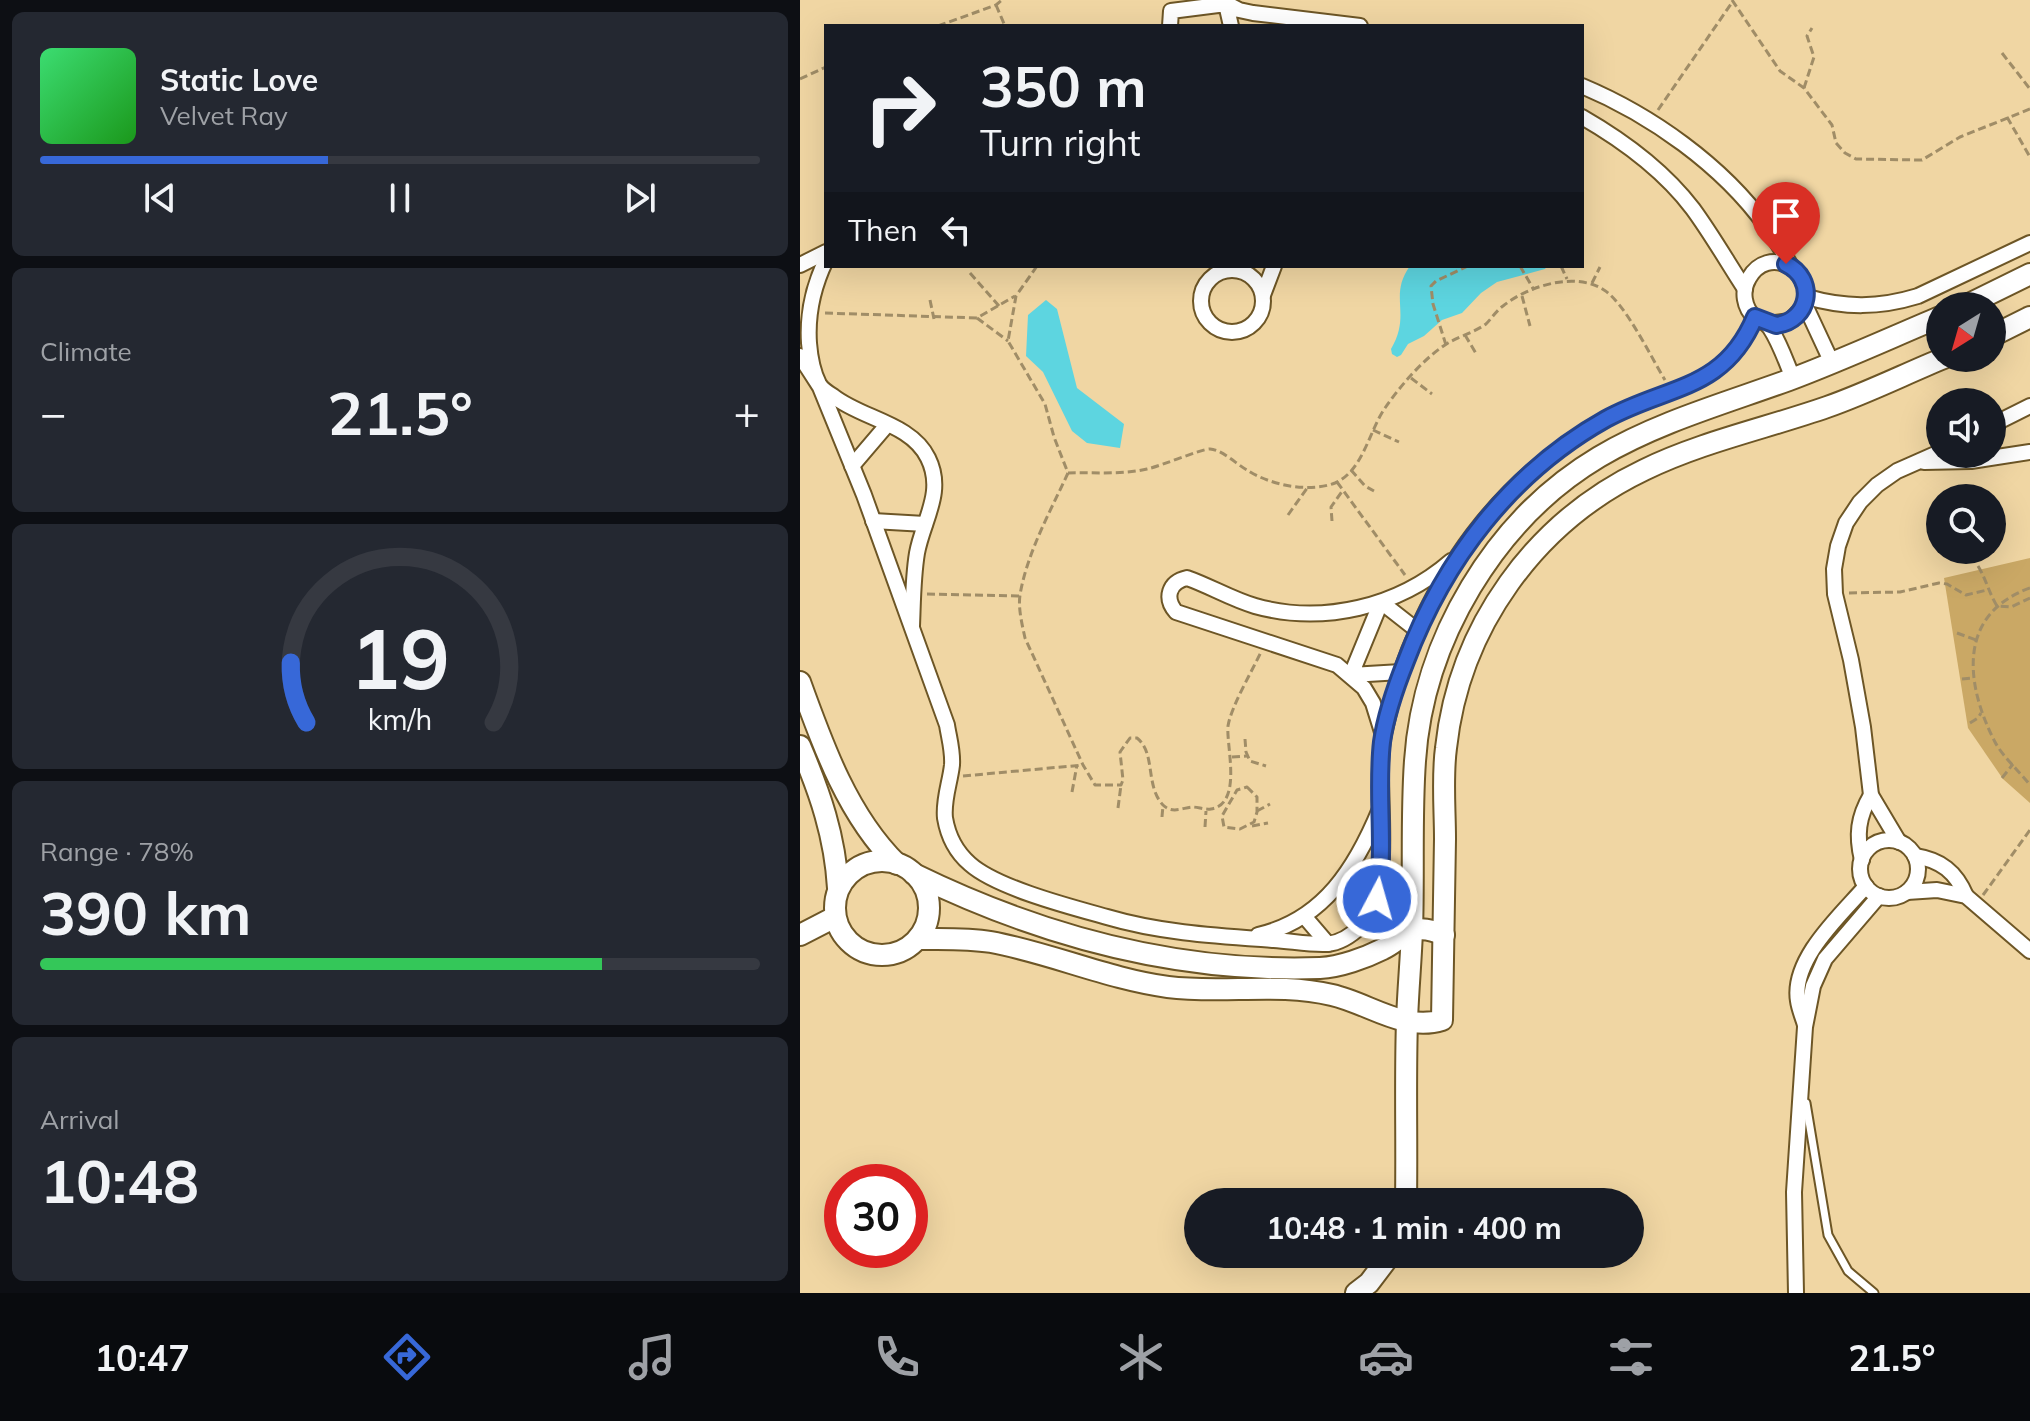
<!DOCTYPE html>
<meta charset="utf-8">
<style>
:root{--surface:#171b24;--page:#242831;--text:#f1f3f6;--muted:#9ea1a6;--line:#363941;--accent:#3768d8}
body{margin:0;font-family:Mulish,sans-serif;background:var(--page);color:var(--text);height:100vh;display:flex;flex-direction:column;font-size:30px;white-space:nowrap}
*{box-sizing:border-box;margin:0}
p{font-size:26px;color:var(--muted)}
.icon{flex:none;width:44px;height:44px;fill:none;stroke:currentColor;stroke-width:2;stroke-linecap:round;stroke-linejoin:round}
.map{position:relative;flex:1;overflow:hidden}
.panel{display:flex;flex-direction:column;gap:12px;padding:12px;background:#0d0f14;width:800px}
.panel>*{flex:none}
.top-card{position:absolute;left:24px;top:24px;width:760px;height:244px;border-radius:0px;box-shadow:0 8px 32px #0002;background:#171b24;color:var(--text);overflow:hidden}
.needle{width:52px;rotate:217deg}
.buttons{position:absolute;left:1126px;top:292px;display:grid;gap:16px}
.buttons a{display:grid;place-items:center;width:80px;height:80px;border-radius:50%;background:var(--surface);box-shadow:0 8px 32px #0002;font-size:40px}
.speed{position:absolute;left:24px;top:1164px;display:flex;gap:16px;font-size:40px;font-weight:700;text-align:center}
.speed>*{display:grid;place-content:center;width:104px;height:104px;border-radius:50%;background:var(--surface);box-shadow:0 8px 32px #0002;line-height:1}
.speed .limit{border:12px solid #d22;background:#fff;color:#111}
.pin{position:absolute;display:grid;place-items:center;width:68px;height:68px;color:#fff;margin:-82px -34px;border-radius:50% 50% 50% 0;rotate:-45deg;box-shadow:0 0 8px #0007}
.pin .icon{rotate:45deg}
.me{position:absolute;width:88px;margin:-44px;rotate:6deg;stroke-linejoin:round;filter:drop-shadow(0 0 6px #0008)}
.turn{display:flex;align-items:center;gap:28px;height:168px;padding:0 24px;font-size:36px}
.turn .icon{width:104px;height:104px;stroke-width:2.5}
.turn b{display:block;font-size:56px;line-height:68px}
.then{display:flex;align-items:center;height:76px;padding:0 24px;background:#0003;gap:16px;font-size:30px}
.big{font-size:60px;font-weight:700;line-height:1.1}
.panel .card{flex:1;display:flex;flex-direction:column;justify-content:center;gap:12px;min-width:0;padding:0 28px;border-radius:12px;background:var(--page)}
.panel .dial{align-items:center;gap:0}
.dial svg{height:208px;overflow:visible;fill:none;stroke:var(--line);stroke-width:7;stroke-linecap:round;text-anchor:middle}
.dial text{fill:var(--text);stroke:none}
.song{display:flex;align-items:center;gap:24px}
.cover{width:96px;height:96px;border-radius:12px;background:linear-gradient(135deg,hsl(140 70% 55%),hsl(120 70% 35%))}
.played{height:8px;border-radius:4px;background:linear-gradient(90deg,var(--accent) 40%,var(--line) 40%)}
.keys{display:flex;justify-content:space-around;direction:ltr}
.heat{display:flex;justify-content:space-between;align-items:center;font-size:44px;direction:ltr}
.charge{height:12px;border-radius:6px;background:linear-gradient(90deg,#34c759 78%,var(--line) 0)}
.trip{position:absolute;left:384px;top:1188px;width:460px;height:80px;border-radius:40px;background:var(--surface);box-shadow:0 8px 32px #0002;font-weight:700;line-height:80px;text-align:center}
.tab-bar{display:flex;height:128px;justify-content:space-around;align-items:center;background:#090b0e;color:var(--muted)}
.tab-bar .icon{width:56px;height:56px}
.tab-bar .on{color:var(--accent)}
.tab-bar b{font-size:36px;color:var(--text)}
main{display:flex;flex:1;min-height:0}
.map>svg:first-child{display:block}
.green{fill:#caa865}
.water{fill:#5dd5e0}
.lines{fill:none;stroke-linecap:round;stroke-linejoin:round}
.lane-casing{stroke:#6d5626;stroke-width:11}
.street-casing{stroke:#6d5626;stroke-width:18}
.secondary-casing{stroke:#6d5626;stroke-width:24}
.path{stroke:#a08d67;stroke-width:3;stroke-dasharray:8 4;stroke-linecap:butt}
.lane{stroke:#fff;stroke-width:7}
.street{stroke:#fff;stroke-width:14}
.secondary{stroke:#fff;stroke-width:20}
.route-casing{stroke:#24448c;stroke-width:20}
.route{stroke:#3768d8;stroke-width:14}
</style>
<main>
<section class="panel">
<div class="card">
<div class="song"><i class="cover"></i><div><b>Static Love</b><p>Velvet Ray</p></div></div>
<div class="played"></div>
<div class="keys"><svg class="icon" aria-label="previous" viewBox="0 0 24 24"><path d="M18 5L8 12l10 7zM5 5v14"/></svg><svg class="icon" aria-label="pause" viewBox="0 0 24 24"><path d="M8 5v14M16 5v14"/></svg><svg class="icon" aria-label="next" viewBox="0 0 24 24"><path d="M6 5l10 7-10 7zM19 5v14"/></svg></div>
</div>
<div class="card"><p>Climate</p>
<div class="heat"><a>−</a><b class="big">21.5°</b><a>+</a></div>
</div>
<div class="card dial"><svg viewBox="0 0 100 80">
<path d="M14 69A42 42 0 1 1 86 69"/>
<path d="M14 69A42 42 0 0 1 8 46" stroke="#3768d8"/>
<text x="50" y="56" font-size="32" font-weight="700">19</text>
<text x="50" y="72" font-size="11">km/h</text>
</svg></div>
<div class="card"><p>Range · 78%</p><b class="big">390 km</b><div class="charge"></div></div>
<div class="card"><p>Arrival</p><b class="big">10:48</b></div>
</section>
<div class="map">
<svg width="1230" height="1293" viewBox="0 0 1230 1293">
<rect width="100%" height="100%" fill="#f0d6a3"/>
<path class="green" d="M 1230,558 L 1230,803 L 1203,779 L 1168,728 L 1144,578 Z"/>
<g class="water">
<path d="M 610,266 L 747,266 L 745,269 L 697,282 L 681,293 L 662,313 L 642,320 L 624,336 L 608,344 L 601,355 L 597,357 L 592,354 L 591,349 C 612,314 588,296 610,266 Z"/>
<path d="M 246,300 L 257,309 L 277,388 L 324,424 L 320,448 L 287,443 L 272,431 L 243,372 L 226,356 L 228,315 Z"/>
</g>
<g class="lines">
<g class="lane-casing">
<path id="lane" d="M 1006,1103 L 1028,1235 L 1048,1271 L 1074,1293"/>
</g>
<g class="street-casing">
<g id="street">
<path d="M 420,0 L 439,10 L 453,13 L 560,26"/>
<path d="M 370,26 L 371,11 L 426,4 L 431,26"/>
<path d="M 782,86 C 851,115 922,165 966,226 C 976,239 984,254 992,268"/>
<path d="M 782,117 C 822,140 865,172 893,209 C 912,235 928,263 945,289"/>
<path d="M 26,260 C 13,287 7,313 9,343 C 10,356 13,372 19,384 C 22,389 28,393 33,396 C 62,419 111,423 128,458 C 145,492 123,520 117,553 C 113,577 113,602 112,626"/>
<path d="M 0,265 L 26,252"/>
<circle cx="432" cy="301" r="31"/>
<path d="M 463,295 L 474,266"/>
<path d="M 1007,297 C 1045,308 1079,308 1118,296 L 1230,243"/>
<path d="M 1005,305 L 1032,363"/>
<path d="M 968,324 L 990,321 L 1005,305 C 1013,268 968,245 949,278 C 941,291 944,308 955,318 C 961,322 966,322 970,328 C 980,343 986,362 993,378"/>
<path d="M 0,356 L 20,387 L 64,495 L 147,725 C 149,738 153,751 152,765 C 150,783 143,800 145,818 C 148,836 156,852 170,864 C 197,888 271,907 307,917 C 361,933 418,936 474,940 C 491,941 510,945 527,944 C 540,943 553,934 562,925 C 598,885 573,787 584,734 C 599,660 634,582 682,523 C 716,481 759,446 806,419 C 867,385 924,391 955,317"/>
<path d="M 1192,425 L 1230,406"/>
<path d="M 1124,462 L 1171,461 L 1230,452"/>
<path d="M 52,466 L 87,425"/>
<path d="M 73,521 L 125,524"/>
<path d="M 601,672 L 551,675 L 581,602 L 618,631"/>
<path d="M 582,732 L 573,703 L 564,688 L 537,665 L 376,612 C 364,598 369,582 387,578 C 410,586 431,599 455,606 C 523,625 598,607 651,561"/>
<circle cx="1089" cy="869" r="29"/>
<path d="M 1099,842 L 1071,795 L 1063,727 L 1051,660 L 1035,594 L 1034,569 L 1038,546 L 1046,523 L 1060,502 L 1077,485 L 1097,471 L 1140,452"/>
<path d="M 1115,856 C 1141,860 1156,872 1166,896"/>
<path d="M 1062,860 C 1056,835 1058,817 1071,795"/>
<path d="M 551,870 L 579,885"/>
<path d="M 1107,892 L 1137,890 L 1166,896 L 1230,951"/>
<path d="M 504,916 L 528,944"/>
<path d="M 458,935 C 524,920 556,867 580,809"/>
<path d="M 1005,1025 C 1003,1018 999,1009 998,1001 C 991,959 1041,915 1066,886"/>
<path d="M 996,1293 L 994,1192 L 1005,1027 L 1013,986 L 1025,959 L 1079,896"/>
</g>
</g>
<g class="secondary-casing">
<g id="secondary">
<path d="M 1165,306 L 1230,274"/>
<path d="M 1192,336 L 1230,317"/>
<path d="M 0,682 C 23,746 48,816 97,864"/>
<path d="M 0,746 C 20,793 35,836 38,888"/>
<circle cx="82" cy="908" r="47"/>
<path d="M 114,874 C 241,936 378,973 520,968 C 540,967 565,958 583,949 C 594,944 604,933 615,930 C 624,928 635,931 644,935"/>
<path d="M 0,935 L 35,917"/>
<path d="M 119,939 C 143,939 167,938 191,942 C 251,953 308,979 368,987 C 422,994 478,982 532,995 C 568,1003 604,1032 642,1020 C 643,959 644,899 645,839 C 645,809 642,777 646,748 C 659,627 735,522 844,470 C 901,442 967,428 1027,407 C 1067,393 1105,374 1144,358"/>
<path d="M 606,1202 C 607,1142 605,1081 607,1021 C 608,990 611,960 612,930 C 614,874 611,817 615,761 C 623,640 695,519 799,457 C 858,422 926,403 989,380 C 1040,361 1090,338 1140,317"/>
<path d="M 556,1293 L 569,1283 L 591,1254"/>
</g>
</g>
<g class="path">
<path d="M 932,0 L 980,71 L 1004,88 L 1032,125 L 1036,143 L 1045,153 L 1056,159 L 1122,160 L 1160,137 L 1230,109"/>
<path d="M 196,5 L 205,26"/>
<path d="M 138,26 L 196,5 L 202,0"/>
<path d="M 1202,53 L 1230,89"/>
<path d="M 0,79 L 26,67"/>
<path d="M 1004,88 L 1014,57 L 1007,36 L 1012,28"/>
<path d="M 858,110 L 933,1"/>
<path d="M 1207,117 L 1230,157"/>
<path d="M 237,266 L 216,296 L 208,341 L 245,404 L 254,437 L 268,473 C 294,472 321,475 347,469 C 361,466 401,449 410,449 C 423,450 436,464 447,470 C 470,485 508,493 535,483 C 563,471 569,431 585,408 C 601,385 624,358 648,343 C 660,336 675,332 686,324 C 692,318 696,311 703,306 C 728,286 775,271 804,290 C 825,303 851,357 865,380"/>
<path d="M 720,266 L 734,290"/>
<path d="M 761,266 L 767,279"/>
<path d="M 170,273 L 199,306"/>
<path d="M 792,283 L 800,267"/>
<path d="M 722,296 L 730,326"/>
<path d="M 130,300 L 134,319"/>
<path d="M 25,313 L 177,318 L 215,296"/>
<path d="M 177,318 L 208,341"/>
<path d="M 665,335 L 677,355"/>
<path d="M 646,345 L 633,304 L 631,286 L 636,281 L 668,266"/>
<path d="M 611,378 L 632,394"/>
<path d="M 573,430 L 599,442"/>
<path d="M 551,470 L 565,486 L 574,491"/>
<path d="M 268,473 C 250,512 227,553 220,595 C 218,608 222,624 225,638 L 283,765 L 295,785 L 321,785 L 323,780 L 320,752 L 330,738 L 337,738 C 356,753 345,786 363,805 C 372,814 382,808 392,807 C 398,807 405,810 411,809 C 443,804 426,746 428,726 C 431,707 452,671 461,652"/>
<path d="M 537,482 L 605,575"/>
<path d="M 488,515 L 508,487"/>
<path d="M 532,521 L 531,507 L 543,490"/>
<path d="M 1178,566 C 1186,579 1189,593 1197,606 L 1211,607 L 1230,598"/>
<path d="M 1230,588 C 1157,614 1165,684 1195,742 C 1203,757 1219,771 1230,785"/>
<path d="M 1049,593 L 1100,592 L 1139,583 L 1147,584 L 1166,595 L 1187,590"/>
<path d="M 127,594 L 219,596"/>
<path d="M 1157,633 L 1176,640"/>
<path d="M 1162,679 L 1173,678"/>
<path d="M 1170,723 L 1178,718 L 1181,713"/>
<path d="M 445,739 L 446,752 L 450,761 L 466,766"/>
<path d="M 432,757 L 447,756"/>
<path d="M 163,776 L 283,765"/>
<path d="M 1202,778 L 1213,764"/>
<path d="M 447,787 L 457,797 L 457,812 L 454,822 L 440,829 L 424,827 L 422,816 L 437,790 Z"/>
<path d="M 272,792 L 277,765"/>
<path d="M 318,808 L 321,785"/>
<path d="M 457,811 L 470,804"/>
<path d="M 362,817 L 363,805"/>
<path d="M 452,826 L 468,823"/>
<path d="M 405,827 L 406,811"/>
<path d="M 1183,895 L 1230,830"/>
</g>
<use href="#lane" class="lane"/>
<use href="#street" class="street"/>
<use href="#secondary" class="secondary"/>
</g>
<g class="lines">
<g class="route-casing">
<path id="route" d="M 577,899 C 586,846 576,794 582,742 C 586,714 596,686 606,661 C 644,560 711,472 806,419 C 868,385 924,391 955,317 L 976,325 C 1010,321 1017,279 986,264"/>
</g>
<use href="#route" class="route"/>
</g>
</svg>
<div class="buttons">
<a><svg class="needle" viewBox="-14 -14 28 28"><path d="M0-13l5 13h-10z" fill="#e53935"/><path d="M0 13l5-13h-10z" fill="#9ea1a6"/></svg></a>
<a><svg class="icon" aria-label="sound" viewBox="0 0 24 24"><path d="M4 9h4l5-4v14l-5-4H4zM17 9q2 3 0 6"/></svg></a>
<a><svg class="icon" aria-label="search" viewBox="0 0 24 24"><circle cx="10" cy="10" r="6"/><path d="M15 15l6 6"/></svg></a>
</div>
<div class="speed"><div class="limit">30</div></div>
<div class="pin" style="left:986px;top:264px;background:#d93025"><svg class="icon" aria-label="arrive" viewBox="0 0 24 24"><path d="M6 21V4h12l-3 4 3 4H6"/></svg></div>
<svg class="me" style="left:577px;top:899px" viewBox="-20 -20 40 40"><circle r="17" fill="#3768d8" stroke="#fff" stroke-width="3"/><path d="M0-11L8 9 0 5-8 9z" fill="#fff"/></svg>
<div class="trip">10:48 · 1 min · 400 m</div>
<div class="top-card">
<div class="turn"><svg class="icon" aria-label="right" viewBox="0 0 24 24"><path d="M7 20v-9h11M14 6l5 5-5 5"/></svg><div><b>350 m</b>Turn right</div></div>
<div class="then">Then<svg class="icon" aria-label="left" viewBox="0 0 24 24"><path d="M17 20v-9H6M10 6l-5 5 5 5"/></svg></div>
</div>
</div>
</main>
<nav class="tab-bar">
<b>10:47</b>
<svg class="icon on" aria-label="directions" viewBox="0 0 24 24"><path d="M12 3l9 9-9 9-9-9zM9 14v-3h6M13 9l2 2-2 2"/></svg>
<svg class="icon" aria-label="music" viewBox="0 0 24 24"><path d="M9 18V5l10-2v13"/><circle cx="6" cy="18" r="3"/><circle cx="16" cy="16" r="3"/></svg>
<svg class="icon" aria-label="phone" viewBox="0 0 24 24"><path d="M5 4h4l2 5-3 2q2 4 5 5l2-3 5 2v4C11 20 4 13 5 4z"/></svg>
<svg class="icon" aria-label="climate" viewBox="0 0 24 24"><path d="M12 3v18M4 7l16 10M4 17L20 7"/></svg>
<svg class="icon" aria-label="car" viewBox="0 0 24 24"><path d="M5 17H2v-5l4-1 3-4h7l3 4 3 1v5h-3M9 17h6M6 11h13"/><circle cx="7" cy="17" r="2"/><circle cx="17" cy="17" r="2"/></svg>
<svg class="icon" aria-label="filters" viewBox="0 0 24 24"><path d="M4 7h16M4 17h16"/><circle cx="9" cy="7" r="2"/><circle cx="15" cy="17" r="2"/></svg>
<b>21.5°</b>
</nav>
